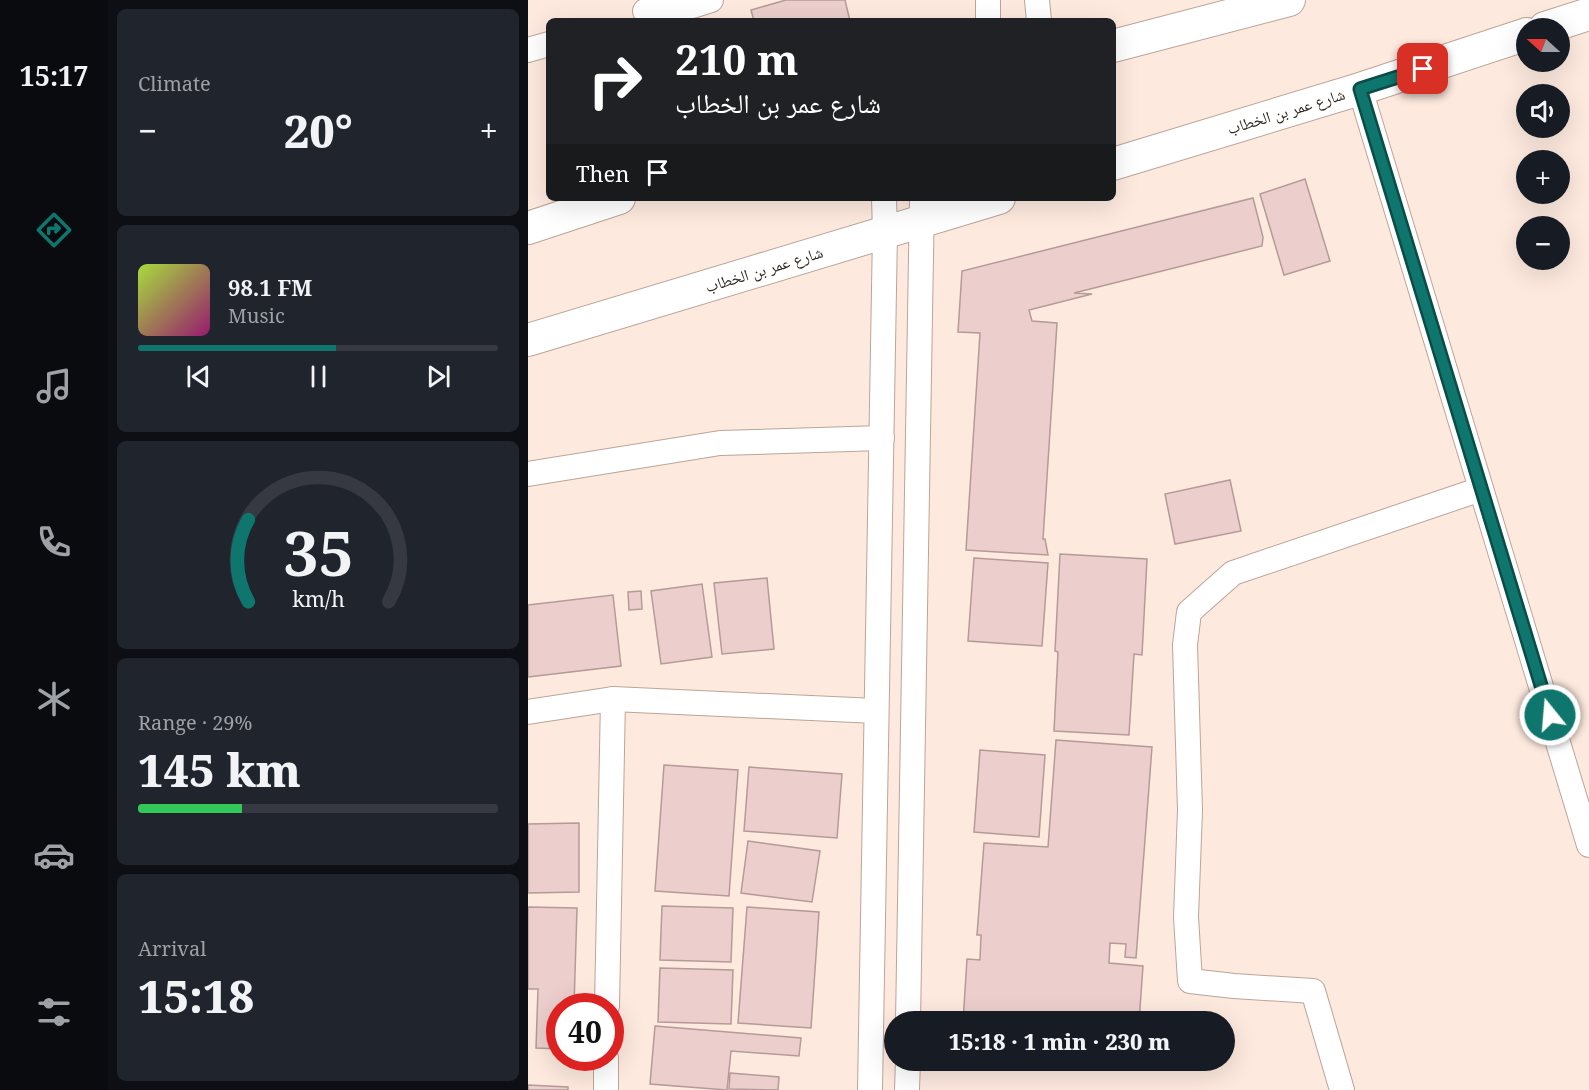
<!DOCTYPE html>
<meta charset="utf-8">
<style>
:root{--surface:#171b24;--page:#20242c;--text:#f1f3f6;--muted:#9ea1a6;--line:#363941;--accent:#0f766e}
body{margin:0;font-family:"Noto Serif","Noto Naskh Arabic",serif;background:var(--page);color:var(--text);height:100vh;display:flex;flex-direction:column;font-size:22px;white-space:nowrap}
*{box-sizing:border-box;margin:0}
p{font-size:20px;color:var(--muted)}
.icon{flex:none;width:33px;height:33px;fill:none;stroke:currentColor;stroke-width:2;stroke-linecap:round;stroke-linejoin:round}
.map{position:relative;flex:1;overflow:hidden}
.sheet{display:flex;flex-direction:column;gap:9px;padding:9px;background:#0d0f14;width:420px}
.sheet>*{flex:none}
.hud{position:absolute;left:18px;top:18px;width:570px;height:183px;border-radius:9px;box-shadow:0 6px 24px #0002;background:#202124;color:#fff;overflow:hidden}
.needle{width:39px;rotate:291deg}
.controls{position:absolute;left:988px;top:18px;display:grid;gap:12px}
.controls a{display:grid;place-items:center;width:54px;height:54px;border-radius:50%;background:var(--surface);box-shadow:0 6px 24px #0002;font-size:30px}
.speed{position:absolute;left:18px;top:993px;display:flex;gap:12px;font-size:30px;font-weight:700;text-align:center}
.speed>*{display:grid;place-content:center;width:78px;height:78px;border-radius:50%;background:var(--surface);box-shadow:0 6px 24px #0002;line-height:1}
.speed .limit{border:9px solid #d22;background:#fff;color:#111}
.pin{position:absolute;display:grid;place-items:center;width:51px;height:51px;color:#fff;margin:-26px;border-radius:12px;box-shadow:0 3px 9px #0006}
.me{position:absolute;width:66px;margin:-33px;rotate:343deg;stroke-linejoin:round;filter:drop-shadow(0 0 4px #0008)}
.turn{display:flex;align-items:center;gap:21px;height:126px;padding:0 30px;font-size:27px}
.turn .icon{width:78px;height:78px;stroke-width:2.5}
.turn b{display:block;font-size:42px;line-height:51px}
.then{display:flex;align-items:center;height:57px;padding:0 30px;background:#0003;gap:12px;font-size:22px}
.big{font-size:45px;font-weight:800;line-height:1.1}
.sheet .tile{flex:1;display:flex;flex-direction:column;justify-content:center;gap:9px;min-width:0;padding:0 21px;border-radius:9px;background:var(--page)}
.sheet .dial{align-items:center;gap:0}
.dial svg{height:156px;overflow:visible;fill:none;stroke:var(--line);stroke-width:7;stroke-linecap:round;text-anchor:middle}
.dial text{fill:var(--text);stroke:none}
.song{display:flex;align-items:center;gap:18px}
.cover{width:72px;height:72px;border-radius:9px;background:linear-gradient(135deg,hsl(80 70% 55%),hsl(320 70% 35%))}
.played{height:6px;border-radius:3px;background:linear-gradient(90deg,var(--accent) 55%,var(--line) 55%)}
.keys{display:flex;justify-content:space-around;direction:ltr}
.heat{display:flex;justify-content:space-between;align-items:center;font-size:33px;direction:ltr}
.charge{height:9px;border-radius:4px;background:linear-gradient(90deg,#34c759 29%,var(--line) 0)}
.trip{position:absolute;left:356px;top:1011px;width:351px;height:60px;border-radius:30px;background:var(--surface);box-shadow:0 6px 24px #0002;font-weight:800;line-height:60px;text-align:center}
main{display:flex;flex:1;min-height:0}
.menu{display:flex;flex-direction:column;width:108px;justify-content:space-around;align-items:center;background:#090b0e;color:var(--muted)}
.menu .icon{width:42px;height:42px}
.menu .current{color:var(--accent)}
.menu b{font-size:27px;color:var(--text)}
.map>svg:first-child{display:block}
.building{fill:#eccfcd;stroke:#b59a98;stroke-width:1.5}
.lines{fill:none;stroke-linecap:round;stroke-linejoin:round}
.minor-casing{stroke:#bca498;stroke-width:26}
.major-casing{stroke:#bca498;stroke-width:34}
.minor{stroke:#fff;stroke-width:24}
.major{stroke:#fff;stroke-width:32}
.route-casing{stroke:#0a4d48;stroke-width:15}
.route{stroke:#0f766e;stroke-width:10}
.labels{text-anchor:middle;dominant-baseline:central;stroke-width:6;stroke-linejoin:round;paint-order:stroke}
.street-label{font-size:16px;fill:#302722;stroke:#fff}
</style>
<main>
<nav class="menu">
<b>15:17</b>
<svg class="icon current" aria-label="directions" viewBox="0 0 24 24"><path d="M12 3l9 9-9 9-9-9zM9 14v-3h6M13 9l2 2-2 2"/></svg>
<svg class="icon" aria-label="music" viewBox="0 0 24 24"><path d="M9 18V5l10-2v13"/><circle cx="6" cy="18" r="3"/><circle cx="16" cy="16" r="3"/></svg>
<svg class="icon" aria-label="phone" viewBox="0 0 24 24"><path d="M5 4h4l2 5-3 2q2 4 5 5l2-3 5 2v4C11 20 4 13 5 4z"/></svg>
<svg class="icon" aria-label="climate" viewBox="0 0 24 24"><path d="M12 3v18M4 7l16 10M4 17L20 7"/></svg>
<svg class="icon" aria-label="car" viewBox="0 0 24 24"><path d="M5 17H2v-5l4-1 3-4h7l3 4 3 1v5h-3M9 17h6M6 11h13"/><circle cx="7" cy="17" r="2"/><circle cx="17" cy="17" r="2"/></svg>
<svg class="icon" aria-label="filters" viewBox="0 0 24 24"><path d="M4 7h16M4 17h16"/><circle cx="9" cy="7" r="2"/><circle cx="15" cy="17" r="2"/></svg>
</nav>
<section class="sheet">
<div class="tile"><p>Climate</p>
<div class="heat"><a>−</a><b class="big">20°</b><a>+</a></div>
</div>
<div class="tile">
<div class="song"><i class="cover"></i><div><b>98.1 FM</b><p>Music</p></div></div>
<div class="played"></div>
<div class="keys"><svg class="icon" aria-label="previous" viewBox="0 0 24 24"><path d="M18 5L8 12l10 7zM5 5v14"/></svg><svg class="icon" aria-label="pause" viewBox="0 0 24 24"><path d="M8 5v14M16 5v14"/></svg><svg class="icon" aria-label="next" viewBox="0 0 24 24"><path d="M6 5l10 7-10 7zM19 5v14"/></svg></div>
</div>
<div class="tile dial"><svg viewBox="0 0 100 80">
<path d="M14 69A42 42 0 1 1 86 69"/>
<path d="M14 69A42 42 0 0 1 14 27" stroke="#0f766e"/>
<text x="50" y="56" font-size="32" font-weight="700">35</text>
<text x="50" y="72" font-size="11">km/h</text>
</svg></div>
<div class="tile"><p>Range · 29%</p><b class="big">145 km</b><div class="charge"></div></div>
<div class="tile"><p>Arrival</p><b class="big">15:18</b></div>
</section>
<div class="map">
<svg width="1061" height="1090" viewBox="0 0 1061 1090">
<rect width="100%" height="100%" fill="#fde9de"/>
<g class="building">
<path d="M 258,0 L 317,0 L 322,21 L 226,21 L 223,10 Z"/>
<path d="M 777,179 L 802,261 L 756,275 L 732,194 Z"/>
<path d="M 725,198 L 735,237 L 734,246 L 546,293 L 564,294 L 501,310 L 504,321 L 529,323 L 515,539 L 517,539 L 520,555 L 438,550 L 452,333 L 430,332 L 434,271 Z"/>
<path d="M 702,480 L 713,531 L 647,544 L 637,494 Z"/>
<path d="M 532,554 L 619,559 L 614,655 L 606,654 L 601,735 L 526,731 L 530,652 L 527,651 Z"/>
<path d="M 446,558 L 520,563 L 514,646 L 440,641 Z"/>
<path d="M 239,578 L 246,649 L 194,654 L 186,583 Z"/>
<path d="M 174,584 L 184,657 L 133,664 L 123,591 Z"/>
<path d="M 113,591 L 114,609 L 101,610 L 100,592 Z"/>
<path d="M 85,595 L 93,666 L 0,677 L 0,605 Z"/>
<path d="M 528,740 L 624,747 L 608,958 L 597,957 L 598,944 L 582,943 L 581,963 L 615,966 L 611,1022 L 435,1022 L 439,959 L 452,960 L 453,935 L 449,935 L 456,843 L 520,847 Z"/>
<path d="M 452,750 L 517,755 L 511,837 L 446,832 Z"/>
<path d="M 136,765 L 210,770 L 201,896 L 127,891 Z"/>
<path d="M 221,767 L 314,774 L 309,838 L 216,831 Z"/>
<path d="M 51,823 L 51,892 L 0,893 L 0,824 Z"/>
<path d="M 220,841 L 292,851 L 284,902 L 213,893 Z"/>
<path d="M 134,906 L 205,908 L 203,962 L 132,960 Z"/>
<path d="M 0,907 L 49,908 L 46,1006 L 32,1006 L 32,1049 L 8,1048 L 10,989 L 0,989 Z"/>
<path d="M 219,907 L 291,912 L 283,1028 L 210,1023 Z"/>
<path d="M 132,968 L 205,970 L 203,1024 L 130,1022 Z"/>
<path d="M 127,1026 L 273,1038 L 271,1056 L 203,1051 L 199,1090 L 122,1084 Z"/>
<path d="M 202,1073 L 251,1077 L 250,1090 L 201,1089 Z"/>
<path d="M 0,1085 L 40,1087 L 40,1090 L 0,1090 Z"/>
</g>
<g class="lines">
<g class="minor-casing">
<g id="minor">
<path d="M 509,0 L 511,21"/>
<path d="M 117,11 L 146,7 L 164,6 L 183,0"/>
<path d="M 460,21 L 460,0"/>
<path d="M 0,50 L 21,44"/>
<path d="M 832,89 L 1061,845"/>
<path d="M 0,474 L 192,443 L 354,438"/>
<path d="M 0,712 L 85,699 L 348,711"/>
<path d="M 79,1006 L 85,699"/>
<path d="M 380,1022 L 394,198"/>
<path d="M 78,1090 L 78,1058"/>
<path d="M 342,1090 L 357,232 L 356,198"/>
<path d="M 379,1090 L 380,1060"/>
<path d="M 814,1090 L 785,991 L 706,986 L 662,981 L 658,917 L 662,810 L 657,645 L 661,612 L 705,573 L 953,489"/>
</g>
</g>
<g class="major-casing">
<g id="major">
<path d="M 1017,28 L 1061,14"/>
<path d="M 585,46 L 761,0"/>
<path d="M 585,164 L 832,89 L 999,34"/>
<path d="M 0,228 L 91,198"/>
<path d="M 0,340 L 471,198"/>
</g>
</g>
<use href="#minor" class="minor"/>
<use href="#major" class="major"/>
</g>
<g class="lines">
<g class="route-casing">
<path id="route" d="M 895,69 L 832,89 L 1022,715"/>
</g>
<use href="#route" class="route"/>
</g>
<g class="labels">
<g class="street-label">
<text transform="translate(758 111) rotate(-17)">شارع عمر بن الخطاب</text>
<text transform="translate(236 269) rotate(-17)">شارع عمر بن الخطاب</text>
</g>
</g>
</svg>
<div class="controls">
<a><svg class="needle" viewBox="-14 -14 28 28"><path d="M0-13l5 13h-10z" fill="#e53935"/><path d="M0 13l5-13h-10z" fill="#9ea1a6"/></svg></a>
<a><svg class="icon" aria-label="sound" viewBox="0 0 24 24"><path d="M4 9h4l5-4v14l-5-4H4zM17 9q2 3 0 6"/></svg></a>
<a>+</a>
<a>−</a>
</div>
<div class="speed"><div class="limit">40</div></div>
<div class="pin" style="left:895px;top:69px;background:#d93025"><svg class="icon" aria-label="arrive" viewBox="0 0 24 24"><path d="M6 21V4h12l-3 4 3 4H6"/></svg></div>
<svg class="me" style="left:1022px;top:715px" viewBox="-20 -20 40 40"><circle r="17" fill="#0f766e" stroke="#fff" stroke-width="3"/><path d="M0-11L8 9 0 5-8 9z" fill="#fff"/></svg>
<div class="trip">15:18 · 1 min · 230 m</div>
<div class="hud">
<div class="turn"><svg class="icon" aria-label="right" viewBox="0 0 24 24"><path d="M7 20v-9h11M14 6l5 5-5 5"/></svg><div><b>210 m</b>شارع عمر بن الخطاب</div></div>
<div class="then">Then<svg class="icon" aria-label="arrive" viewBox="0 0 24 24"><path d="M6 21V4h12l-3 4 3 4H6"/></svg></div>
</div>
</div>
</main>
